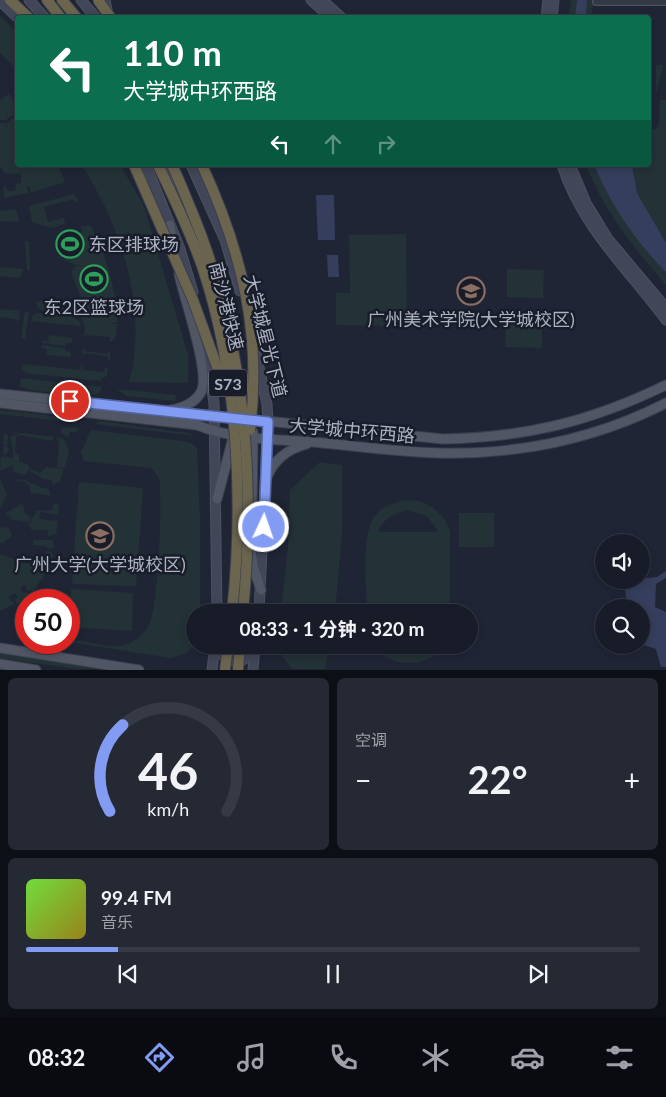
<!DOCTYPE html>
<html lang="zh">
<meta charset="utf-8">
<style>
:root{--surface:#181c28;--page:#252934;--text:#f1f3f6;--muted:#9fa1a8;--line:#363a45;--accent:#829bf3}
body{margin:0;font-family:Lato,"Noto Sans SC",sans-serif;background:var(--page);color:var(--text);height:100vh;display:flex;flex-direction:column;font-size:19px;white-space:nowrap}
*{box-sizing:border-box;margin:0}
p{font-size:16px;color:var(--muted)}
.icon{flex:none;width:28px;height:28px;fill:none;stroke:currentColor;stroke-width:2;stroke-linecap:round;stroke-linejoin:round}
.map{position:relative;height:670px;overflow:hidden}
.side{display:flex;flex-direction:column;gap:8px;padding:8px;background:#0d0f16;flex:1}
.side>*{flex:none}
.banner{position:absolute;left:15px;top:15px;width:636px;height:152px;border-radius:5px;box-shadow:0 2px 8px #0003,0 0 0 1px var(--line);background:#0b6e4f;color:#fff;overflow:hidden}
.buttons{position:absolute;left:595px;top:534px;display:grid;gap:10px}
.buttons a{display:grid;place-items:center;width:55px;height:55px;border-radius:50%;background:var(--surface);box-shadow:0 2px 8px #0003,0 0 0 1px var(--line);font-size:25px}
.speed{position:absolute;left:15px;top:589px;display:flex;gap:10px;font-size:25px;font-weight:700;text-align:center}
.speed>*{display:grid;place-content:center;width:65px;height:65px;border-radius:50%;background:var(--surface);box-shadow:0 2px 8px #0003,0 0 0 1px var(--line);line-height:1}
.speed .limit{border:8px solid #d22;background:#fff;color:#111}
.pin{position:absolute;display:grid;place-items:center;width:42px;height:42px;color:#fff;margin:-21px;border:2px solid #fff;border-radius:50%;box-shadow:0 1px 5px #0007}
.me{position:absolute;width:55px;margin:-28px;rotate:3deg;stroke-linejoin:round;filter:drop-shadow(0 0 4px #0008)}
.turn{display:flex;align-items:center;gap:18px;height:105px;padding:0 25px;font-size:22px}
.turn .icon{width:65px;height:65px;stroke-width:2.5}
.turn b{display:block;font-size:35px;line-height:42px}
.lanes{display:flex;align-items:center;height:48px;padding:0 25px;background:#0003;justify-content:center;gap:25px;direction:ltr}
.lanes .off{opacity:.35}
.big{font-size:38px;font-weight:700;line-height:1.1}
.side .widget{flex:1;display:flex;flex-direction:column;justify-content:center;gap:8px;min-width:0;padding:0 18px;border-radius:8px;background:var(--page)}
.side .dial{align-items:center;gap:0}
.dial svg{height:130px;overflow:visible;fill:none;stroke:var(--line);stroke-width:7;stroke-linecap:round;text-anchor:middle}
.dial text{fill:var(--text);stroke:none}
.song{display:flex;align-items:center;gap:15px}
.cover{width:60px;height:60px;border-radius:8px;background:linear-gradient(135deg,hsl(100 70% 55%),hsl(50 70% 35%))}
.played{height:5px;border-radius:2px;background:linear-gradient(90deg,var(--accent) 15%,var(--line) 15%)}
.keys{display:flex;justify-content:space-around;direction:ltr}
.heat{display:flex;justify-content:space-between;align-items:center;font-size:28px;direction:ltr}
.side .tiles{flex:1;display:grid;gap:8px;grid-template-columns:1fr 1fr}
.widget:last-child{grid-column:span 2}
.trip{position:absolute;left:186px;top:604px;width:292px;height:50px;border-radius:25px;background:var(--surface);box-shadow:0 2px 8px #0003,0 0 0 1px var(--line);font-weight:700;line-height:50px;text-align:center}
.menu{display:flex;height:80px;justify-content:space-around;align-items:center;background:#0a0b10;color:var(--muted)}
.menu .icon{width:35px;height:35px}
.menu .on{color:var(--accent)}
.menu b{font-size:22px;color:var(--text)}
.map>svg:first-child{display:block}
.green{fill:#233237;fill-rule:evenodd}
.water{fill:#353f5d}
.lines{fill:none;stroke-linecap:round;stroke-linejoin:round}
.street-casing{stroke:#4e5260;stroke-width:8}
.secondary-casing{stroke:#4e5260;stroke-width:11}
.primary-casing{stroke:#3d414f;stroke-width:11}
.highway-casing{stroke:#3b3f4d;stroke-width:12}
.street{stroke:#333845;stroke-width:5.5}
.secondary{stroke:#414658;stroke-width:9}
.primary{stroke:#515665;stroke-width:9}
.highway{stroke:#6b6550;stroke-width:10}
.highway-bridge-casing{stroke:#3b3f4d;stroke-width:12;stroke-linecap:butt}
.highway-bridge{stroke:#6b6550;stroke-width:10}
.route-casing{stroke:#54659e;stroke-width:12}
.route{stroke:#829bf3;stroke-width:9}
.labels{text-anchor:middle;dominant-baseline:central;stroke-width:5;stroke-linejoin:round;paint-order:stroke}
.shield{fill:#191d2a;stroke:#818594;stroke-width:1}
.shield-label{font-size:16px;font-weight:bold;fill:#adb2c2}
.poi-label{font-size:18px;fill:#adb2c2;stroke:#191d2a}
.street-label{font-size:18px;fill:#adb2c2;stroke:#191d2a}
</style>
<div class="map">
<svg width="666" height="670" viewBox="0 0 666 670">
<rect width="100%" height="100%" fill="#202535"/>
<g class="green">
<path d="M 571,0 L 577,0 L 575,17 L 568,18 Z"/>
<path d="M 587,0 L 594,0 L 591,17 L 586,18 Z"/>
<path d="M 0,16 L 17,32 L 17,70 L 0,53 Z"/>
<path d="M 656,65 L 663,65 L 656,94 Z"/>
<path d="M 9,94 L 17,105 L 17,112 L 6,120 L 0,120 L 0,100 Z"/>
<path d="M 660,100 L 666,100 L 666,243 L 637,193 L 632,165 L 649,165 L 649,129 L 655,129 L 659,126 Z"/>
<path d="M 17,115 L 18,165 L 58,165 L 65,182 L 30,193 L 30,187 L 27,186 L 28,193 L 4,198 L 4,186 L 6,186 L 7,191 L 15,191 L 16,184 L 21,183 L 21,174 L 4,173 L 3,169 L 0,167 L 0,123 L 5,123 L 7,130 L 7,123 Z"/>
<path d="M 82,165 L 120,165 L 144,206 L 188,355 L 188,383 L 129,382 C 149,309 121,227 82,165 Z"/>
<path d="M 586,165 L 594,165 C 613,205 635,240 666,272 L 666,285 C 634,248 604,211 586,165 Z"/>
<path d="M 74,194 L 78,200 L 76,203 L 73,199 L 44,207 L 48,222 L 64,218 L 65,224 L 51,228 L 32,222 L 29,206 Z"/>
<path d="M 16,209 L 19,222 L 0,221 L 0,211 Z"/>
<path d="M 88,225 L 91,226 C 106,257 116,287 117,322 L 108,324 L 117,324 L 115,339 L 110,342 L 110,337 L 86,335 L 84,339 L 85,327 L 79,313 L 93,296 L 83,303 L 71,272 L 76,266 L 84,265 L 75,265 L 65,260 L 56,240 L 60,233 L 82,232 L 81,227 Z"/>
<path d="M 406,234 L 407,326 L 336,325 L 336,293 L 350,293 L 349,235 Z"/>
<path d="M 25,241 L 29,242 L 30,270 L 27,270 Z"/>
<path d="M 0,267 L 23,269 L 22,275 L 18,278 L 0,276 Z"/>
<path d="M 507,269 L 544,270 L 543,298 L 507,297 Z"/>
<path d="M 44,300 L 77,302 L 79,305 C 73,318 51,312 39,309 L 36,302 Z"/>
<path d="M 0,309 L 19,311 L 20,320 L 0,317 Z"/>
<path d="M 25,312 L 29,312 L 25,339 L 21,338 Z"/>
<path d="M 38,313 L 71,316 L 79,321 L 81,326 L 31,321 L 33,315 Z"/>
<path d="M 506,319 L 542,320 L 542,348 L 505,347 Z"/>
<path d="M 49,335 L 72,338 L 72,343 L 66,343 L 65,346 L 42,343 L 42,340 L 48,341 Z"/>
<path d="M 42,345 L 65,348 L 65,351 L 71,352 L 70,357 L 47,355 L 47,349 L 42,348 Z"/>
<path d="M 83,346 L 85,351 L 108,354 L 110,349 L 110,360 L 108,361 L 108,356 L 84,353 L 82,358 Z"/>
<path d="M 23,364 L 80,370 L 81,364 L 83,370 L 104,372 L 105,366 L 108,370 L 106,377 L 103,377 L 101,381 L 26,373 L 22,369 Z"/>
<path d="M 21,378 L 102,387 L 99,393 L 91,396 L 36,391 L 20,387 Z"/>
<path d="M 117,389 L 176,395 L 175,401 L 126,396 Z"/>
<path d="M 0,410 L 72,418 L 77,423 L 0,414 Z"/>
<path d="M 100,421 L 188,433 L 196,436 L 95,424 Z"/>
<path d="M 62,427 L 78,428 L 76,432 L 70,432 L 68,437 L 61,433 Z"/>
<path d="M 91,430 L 182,441 L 191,443 L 197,448 L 200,519 L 200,612 L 195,612 L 195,644 L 187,653 L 171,658 L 69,642 C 78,637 109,650 124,645 C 136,642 145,634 150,623 C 158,605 163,499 159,478 L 151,468 L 84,461 L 81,452 Z"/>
<path d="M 13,432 L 55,437 L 52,441 L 19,435 L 16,437 L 15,454 L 19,454 L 19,462 L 27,464 L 30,468 L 25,475 L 14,472 L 13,465 L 0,471 L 1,457 L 13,458 C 14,450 11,444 11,436 L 19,434 Z"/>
<path d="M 4,433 L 8,436 L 7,445 L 4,446 L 8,447 L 9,451 L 3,456 Z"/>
<path d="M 57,437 L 64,440 L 69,451 L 65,468 L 57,467 L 59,442 Z"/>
<path d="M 320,462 L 342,465 L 342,532 L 335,612 L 281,612 L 288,548 L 290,490 Z"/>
<path d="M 46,467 L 64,469 L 60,481 L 53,485 L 52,480 L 44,479 L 30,471 L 31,469 L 40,473 Z"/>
<path d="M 0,479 L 7,494 L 0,508 Z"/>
<path d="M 18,479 C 30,479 37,489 49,489 L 51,498 L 49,495 L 30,493 L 30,487 L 25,482 L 22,483 L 24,480 L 13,483 Z"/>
<path d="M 79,482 L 143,488 L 136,586 L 72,584 Z"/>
<path d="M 405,500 L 420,501 L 433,508 L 444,518 L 450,531 L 450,612 L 367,612 C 367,588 360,535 375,516 C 382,506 394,503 405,500 ZM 407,510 L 427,516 L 439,532 L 377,532 C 384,519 392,514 407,510 Z"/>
<path d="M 54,503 L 59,505 L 58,515 L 40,512 L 39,519 L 58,521 L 56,534 L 48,536 L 48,530 L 31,530 L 31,527 L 28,526 L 37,511 L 52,510 Z"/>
<path d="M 22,504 L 24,508 L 24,512 L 31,518 L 29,522 L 9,519 L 11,517 L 6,515 L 7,512 Z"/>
<rect x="459" y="513" width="35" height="34"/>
<path d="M 0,527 L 9,528 L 12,536 L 3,543 L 0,543 Z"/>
<path d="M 33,540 L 52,540 L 55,547 L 47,549 L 46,546 L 33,545 Z"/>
<path d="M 46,551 L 51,552 L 54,555 L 46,573 L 33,591 L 26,590 L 26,585 L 22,585 L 21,591 L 30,594 L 17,604 L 14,599 L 18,597 L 15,593 L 8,597 L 15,604 L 0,611 L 0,554 C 16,558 20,566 38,563 L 38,558 L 32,554 L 46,554 Z"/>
<path d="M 71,589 L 133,593 L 132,631 L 69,627 Z"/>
<path d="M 278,645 L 330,645 L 325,669 L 292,669 L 278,650 Z"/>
<path d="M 372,645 C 388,645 397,654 410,653 C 424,651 427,645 444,645 C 428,670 389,668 372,645 Z"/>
<path d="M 0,653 L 111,669 L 77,669 L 0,658 Z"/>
</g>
<g class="water">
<path d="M 577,0 L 587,0 L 586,17 L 575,17 Z"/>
<path d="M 594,165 L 632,165 L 637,193 L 666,243 L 666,272 C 635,241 611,205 594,165 Z"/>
<path d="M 316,195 L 334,195 L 335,240 L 318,240 Z"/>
<path d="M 327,255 L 338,255 L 339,277 L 328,277 Z"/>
<path d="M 666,571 L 666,578 L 656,584 L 655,607 L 666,612 L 666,667 L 661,667 L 656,649 L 641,644 L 641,608 L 627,607 L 625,589 L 630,580 L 657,577 Z"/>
</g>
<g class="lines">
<g class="street-casing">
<path id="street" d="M 596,2 L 666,2"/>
</g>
<g class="secondary-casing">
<g id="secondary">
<path d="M 29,0 L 45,18"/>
<path d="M 81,0 L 96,18"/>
<path d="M 105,0 L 108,15"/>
<path d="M 311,0 L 331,18"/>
<path d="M 322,0 L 342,18"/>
<path d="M 0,1 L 18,18"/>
<path d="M 546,18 L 548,0"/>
<path d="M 552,18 L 554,0"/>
<path d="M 146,165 L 180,249 L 193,292"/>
<path d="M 191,165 L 225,240 L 240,291"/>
<path d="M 562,165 C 582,227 628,269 666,320"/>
<path d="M 570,165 L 586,203 L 608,239 L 666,308"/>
<path d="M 205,344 L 214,403 L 217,612"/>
<path d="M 255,349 L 267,404 L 268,422 L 259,612"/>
<path d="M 214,648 L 229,660 L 243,660 L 255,652"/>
<path d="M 212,670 L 215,645"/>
<path d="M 253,670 L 255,645"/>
</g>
</g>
<g class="primary-casing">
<g id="primary">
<path d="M 159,165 L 169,174 L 180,195"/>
<path d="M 170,225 L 174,252"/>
<path d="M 0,394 L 443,439 C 527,437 590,422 666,385"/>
<path d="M 0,403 L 197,425 C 233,440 275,439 313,442 C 355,446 396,452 438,453 C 517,455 596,439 666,403"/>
<path d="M 171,410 C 182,408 195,403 201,392 C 211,373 184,299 179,274"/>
<path d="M 266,480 C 273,460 287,449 307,444"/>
<path d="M 217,499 L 233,438"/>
<path d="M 252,514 L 253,432"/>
<path d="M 251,547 L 253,566 L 261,590"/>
<path d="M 0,648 L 139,670"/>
<path d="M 0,664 L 36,670"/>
</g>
</g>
<g class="highway-casing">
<g id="highway">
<path d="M 10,0 L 29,18"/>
<path d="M 47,0 L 61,18"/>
<path d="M 62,0 L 77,18"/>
</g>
</g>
<use href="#street" class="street"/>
<use href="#secondary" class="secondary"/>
<use href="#primary" class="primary"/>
<use href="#highway" class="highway"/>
<g class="highway-bridge-casing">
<g id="highway-bridge">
<path d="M 98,0 L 111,18"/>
<path d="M 134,165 L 193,300 L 224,386"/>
<path d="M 158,165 C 174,198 190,232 202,266 C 238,374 244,500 232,612"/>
<path d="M 172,165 C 180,181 186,198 193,214 C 245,341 256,476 243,612"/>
<path d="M 202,165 C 242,252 262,334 250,430"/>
<path d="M 225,670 L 228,645"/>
<path d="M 238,670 L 240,645"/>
</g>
</g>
<use href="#highway-bridge" class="highway-bridge"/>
</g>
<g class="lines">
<g class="route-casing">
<path id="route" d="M 70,401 L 268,422 L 264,527"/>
</g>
<use href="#route" class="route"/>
</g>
<defs>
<g id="stadium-ring" transform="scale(1.4375)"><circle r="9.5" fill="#191d2a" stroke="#2e9e5b" stroke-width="1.5"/><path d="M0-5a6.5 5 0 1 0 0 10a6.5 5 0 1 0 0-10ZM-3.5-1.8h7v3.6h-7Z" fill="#2e9e5b"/></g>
<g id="university-ring" transform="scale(1.4375)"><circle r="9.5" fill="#191d2a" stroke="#8d6e63" stroke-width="1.5"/><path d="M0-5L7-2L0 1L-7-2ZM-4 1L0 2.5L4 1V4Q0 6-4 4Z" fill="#8d6e63"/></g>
</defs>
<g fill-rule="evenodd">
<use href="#stadium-ring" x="70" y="244"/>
<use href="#stadium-ring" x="94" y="279"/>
<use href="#university-ring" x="471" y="291"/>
<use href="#university-ring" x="100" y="536"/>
</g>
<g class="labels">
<rect class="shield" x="209" y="369.5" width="38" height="27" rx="4"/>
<g class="shield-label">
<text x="228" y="383">S73</text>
</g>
<g class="poi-label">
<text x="89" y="244" text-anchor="start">东区排球场</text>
<text x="94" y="307">东2区篮球场</text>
<text x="471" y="319">广州美术学院(大学城校区)</text>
<text x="100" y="564">广州大学(大学城校区)</text>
</g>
<g class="street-label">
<text transform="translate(227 306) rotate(76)">南沙港快速</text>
<text transform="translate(266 336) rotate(76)">大学城星光下道</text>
<text transform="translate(352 430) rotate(5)">大学城中环西路</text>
</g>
</g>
</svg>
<div class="buttons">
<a><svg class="icon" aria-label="sound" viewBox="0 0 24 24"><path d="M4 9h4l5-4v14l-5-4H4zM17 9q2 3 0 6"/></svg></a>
<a><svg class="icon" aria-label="search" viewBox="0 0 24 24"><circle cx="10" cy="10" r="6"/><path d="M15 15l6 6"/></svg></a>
</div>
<div class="speed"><div class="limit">50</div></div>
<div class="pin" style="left:70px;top:401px;background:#d93025"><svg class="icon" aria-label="arrive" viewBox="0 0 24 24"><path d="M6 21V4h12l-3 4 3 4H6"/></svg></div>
<svg class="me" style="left:264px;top:527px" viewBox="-20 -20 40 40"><circle r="17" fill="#829bf3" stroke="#fff" stroke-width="3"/><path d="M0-11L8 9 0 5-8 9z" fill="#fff"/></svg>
<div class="trip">08:33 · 1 分钟 · 320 m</div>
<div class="banner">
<div class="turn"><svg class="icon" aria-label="left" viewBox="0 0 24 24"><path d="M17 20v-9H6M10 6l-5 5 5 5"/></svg><div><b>110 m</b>大学城中环西路</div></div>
<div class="lanes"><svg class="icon" aria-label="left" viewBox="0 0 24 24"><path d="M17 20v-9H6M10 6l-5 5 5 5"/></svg><svg class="icon off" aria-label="ahead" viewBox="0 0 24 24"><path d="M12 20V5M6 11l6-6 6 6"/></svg><svg class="icon off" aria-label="right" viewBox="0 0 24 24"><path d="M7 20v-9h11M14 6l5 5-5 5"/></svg></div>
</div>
</div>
<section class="side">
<div class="tiles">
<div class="widget dial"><svg viewBox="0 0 100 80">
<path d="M14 69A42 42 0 1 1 86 69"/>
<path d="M14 69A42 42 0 0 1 22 16" stroke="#829bf3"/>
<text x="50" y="56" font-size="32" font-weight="700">46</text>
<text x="50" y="72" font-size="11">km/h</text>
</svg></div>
<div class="widget"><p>空调</p>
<div class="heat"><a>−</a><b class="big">22°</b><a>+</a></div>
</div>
<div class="widget">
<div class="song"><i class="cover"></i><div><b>99.4 FM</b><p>音乐</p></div></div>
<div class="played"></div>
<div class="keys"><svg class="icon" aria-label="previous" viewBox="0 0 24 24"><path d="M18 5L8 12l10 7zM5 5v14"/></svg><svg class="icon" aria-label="pause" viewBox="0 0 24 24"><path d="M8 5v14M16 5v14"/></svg><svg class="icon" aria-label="next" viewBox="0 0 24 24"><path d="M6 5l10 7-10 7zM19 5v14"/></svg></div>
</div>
</div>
</section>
<nav class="menu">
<b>08:32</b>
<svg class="icon on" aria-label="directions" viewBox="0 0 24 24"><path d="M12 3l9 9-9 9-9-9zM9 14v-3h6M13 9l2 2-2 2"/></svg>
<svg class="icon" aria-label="music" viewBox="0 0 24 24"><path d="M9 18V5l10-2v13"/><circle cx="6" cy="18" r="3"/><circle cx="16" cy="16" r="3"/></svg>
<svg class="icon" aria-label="phone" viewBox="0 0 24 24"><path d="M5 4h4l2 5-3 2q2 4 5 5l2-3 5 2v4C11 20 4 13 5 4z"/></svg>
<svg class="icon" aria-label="climate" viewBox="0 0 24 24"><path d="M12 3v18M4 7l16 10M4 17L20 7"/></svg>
<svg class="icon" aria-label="car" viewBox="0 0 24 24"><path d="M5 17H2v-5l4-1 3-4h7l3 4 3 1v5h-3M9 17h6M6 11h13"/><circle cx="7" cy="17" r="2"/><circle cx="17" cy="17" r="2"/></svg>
<svg class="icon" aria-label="filters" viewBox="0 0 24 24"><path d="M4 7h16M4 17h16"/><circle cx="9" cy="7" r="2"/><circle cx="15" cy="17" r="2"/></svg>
</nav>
